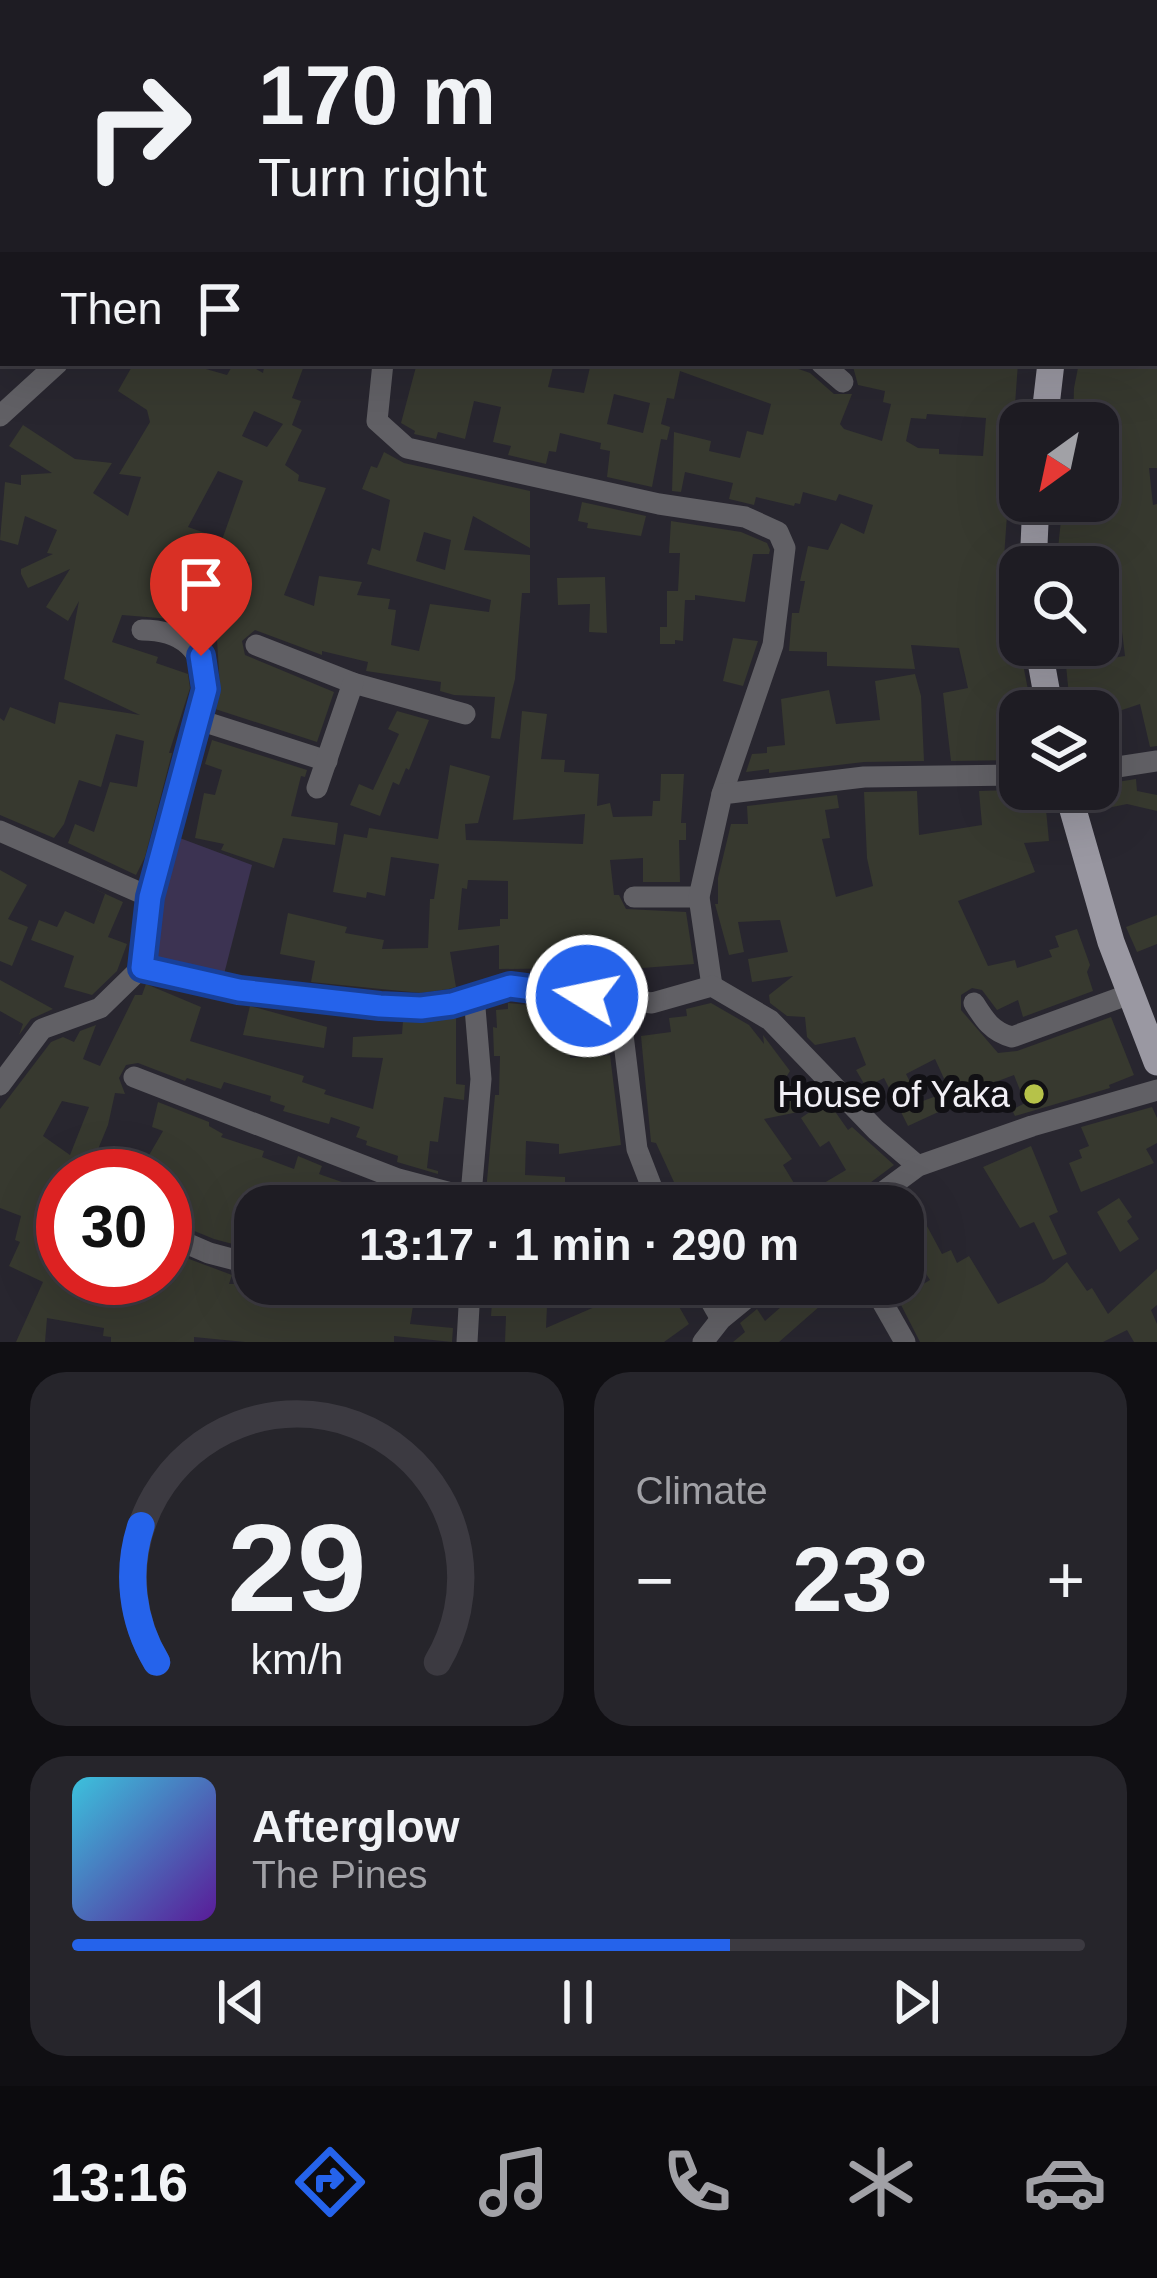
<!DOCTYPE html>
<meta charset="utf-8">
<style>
:root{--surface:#1e1c23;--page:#26252b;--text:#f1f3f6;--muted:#a1a1a6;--line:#3c3a41;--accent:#2563eb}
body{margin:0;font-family:Helvetica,sans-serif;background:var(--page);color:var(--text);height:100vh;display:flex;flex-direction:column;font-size:45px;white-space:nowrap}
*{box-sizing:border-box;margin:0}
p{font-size:39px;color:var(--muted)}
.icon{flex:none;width:66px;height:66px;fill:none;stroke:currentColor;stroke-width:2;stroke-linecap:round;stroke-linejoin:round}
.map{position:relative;height:1342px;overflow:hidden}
.drawer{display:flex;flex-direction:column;gap:30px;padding:30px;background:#100f13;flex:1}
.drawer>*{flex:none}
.top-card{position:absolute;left:0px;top:0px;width:1158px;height:366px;box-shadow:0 12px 48px #0002,0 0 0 3px var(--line);background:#1e1c23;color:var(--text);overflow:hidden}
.needle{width:78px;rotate:213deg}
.tools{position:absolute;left:999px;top:402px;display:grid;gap:24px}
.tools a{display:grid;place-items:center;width:120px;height:120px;border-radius:24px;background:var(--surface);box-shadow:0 12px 48px #0002,0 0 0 3px var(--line);font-size:60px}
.speed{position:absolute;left:36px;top:1149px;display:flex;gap:24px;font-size:60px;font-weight:700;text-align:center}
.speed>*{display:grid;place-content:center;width:156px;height:156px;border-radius:50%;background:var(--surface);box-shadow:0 12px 48px #0002,0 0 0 3px var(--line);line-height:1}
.speed .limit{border:18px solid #d22;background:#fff;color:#111}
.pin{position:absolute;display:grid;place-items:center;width:102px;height:102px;color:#fff;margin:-123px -51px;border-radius:50% 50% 50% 0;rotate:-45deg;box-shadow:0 0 12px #0007}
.pin .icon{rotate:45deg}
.me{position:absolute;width:132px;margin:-66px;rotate:280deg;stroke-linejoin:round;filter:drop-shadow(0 0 9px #0008)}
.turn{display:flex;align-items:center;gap:42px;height:252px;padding:0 60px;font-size:54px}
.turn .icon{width:156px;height:156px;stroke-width:2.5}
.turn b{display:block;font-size:84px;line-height:102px}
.then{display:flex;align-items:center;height:114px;padding:0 60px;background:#0003;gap:24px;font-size:45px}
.big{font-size:90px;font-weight:800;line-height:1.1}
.drawer .tile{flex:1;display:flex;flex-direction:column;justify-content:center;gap:18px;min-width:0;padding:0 42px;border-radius:36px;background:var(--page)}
.drawer .dial{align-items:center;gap:0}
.dial svg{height:312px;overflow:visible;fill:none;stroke:var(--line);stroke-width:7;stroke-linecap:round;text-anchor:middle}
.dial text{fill:var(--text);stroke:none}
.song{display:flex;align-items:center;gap:36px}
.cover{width:144px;height:144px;border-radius:18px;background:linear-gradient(135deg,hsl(190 70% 55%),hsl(270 70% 35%))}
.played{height:12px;border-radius:6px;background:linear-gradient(90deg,var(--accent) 65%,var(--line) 65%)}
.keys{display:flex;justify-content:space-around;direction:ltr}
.heat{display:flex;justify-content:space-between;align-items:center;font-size:66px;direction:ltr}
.drawer .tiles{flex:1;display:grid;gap:30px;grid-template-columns:1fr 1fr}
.tile:last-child{grid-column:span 2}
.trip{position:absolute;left:234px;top:1185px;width:690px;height:120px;border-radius:36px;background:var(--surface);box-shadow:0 12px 48px #0002,0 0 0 3px var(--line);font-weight:800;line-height:120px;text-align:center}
.dock{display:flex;height:192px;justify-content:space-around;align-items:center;background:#0c0b0e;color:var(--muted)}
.dock .icon{width:84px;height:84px}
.dock .current{color:var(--accent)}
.dock b{font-size:54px;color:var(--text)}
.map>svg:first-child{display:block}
.green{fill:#3c3352}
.building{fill:#37392f;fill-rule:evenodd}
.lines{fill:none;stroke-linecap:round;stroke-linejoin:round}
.minor{stroke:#616065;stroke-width:21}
.major{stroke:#9a98a2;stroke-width:27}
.route-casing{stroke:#184099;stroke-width:30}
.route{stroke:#2563eb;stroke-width:21}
.poi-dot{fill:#b6c249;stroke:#111014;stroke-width:4.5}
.labels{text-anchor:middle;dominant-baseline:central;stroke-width:12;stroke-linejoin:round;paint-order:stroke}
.poi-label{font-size:36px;fill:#f1eff5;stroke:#111014;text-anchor:end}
</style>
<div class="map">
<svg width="1157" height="1342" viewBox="0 0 1157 1342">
<rect width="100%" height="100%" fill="#28262f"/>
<path class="green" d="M 169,834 L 252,865 L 222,982 L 158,970 L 151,949 Z"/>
<g class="building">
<path d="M 134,363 L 160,368 L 162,363 L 185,363 L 227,375 L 234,363 L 246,363 L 263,373 L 265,363 L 305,363 L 292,398 L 301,401 L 292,425 L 302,430 L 285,465 L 299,475 L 298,481 L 326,488 L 284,595 L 314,606 L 319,576 L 362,582 L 357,595 L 390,599 L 388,609 L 396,610 L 391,645 L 419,651 L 430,604 L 489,612 L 491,600 L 367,564 L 372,548 L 380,551 L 390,500 L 362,489 L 371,466 L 377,468 L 384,452 L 404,463 L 530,491 L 530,548 L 473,516 L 464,550 L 530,555 L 530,593 L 522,593 L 515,679 L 500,739 L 491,738 L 495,697 L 454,695 L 440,691 L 441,682 L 366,671 L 368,662 L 322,651 L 322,655 L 255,630 L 242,641 L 245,655 L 334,692 L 317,742 L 215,709 L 220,689 L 217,640 L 171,619 L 122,615 L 112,642 L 158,657 L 156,663 L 188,674 L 190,688 L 169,753 L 172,753 L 145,857 L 136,875 L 68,843 L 75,824 L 94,832 L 110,782 L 137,787 L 144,741 L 116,734 L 101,787 L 79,780 L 64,824 L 54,838 L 0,815 L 0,718 L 4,721 L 10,707 L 55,724 L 59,702 L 140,715 L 64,679 L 79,601 L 68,621 L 46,607 L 70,569 L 28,588 L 21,574 L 21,569 L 53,554 L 47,553 L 57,530 L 25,516 L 18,545 L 0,540 L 5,482 L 21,485 L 21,475 L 52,473 L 9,446 L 23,425 L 75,459 L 112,463 L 93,493 L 128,516 L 141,477 L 119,474 L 150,422 L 147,410 L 118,391 ZM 254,411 L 283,424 L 267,447 L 242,436 ZM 218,471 L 243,481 L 218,551 L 250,563 L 238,599 L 192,580 L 208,534 L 188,527 ZM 424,532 L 451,540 L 445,570 L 416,561 Z"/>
<path d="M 417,363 L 554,363 L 548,387 L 584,393 L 591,363 L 795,363 L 793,367 L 810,373 L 834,394 L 852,394 L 840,424 L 844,429 L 882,441 L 891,404 L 883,402 L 885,391 L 858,385 L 852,363 L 1018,363 L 1003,571 L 1008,656 L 1021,654 L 1031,705 L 1020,707 L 1020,760 L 951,761 L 943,693 L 968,688 L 959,648 L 911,645 L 915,669 L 827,666 L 827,652 L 789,651 L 792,613 L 799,613 L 805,581 L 800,581 L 808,546 L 828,550 L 841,523 L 864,534 L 873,505 L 839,494 L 836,501 L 803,492 L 800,504 L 795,503 L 794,506 L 756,497 L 754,505 L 729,499 L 733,483 L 685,472 L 681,492 L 672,491 L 674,432 L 711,441 L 709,451 L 740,458 L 747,431 L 763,435 L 771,404 L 680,371 L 674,399 L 667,398 L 661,424 L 670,427 L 667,440 L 661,439 L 652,487 L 607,477 L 610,451 L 600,449 L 601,443 L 560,433 L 556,452 L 549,451 L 546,464 L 508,455 L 511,446 L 493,442 L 501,407 L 474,401 L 465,439 L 438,432 L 436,439 L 414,434 L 415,431 L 401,423 ZM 614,394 L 650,403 L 643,433 L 607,424 ZM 927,414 L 986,418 L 983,456 L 939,454 L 939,449 L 918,448 L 906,441 L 911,418 L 926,419 Z"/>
<path d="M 1079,363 L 1157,363 L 1157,468 L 1149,468 L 1153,505 L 1157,504 L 1157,746 L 1150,747 L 1140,704 L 1104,716 L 1101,705 L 1073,711 L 1069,696 L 1066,665 L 1125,656 L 1120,615 L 1098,615 L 1098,567 L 1056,567 L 1063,501 L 1098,501 L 1098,423 L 1073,423 L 1074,388 Z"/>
<path d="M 582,502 L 646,516 L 641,536 L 587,528 L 588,523 L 578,521 Z"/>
<path d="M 671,521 L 741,532 L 767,543 L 770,550 L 769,554 L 753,554 L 745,602 L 695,595 L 695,600 L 685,600 L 683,641 L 675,640 L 675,644 L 660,644 L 660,627 L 667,627 L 667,591 L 678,591 L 680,553 L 669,553 Z"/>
<path d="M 605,577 L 607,633 L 589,632 L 590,604 L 558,605 L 557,578 Z"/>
<path d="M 733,638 L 758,641 L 743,686 L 723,681 Z"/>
<path d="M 915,674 L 921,696 L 924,761 L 864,762 L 769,773 L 769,769 L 746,772 L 752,754 L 767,753 L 767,747 L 785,745 L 781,699 L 829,690 L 836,724 L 880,720 L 875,681 Z"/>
<path d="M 397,711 L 429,720 L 409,770 L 406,768 L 399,785 L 393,782 L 380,816 L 350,805 L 359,784 L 373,790 L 399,734 L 388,729 Z"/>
<path d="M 522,711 L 547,714 L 541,759 L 565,760 L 564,772 L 599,774 L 597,806 L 610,803 L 613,817 L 652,816 L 653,801 L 660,801 L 661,774 L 684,774 L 681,823 L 686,823 L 686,840 L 679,840 L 680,882 L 643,882 L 643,858 L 610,860 L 614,895 L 619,895 L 626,909 L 686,912 L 694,964 L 617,970 L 615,983 L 576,979 L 577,968 L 499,969 L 499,945 L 450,952 L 456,987 L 449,989 L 421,993 L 311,982 L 315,961 L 280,954 L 288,913 L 347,927 L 345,933 L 384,940 L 382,949 L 428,948 L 430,899 L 434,899 L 439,864 L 391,857 L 385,896 L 367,892 L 366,898 L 333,892 L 344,834 L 367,838 L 369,828 L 438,839 L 450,765 L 490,776 L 478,823 L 465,824 L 466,840 L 583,844 L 585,814 L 513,820 ZM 468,880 L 508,881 L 508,919 L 500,919 L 500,926 L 458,930 L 462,888 L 467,889 Z"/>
<path d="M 212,740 L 307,770 L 305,777 L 301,776 L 291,816 L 338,823 L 335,845 L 283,838 L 274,868 L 221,850 L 224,844 L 195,838 L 204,793 L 215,795 L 222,770 L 205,764 Z"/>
<path d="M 1136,779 L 1137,791 L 1157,795 L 1157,811 L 1127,804 L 1098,810 L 1094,789 L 1098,789 L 1098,785 Z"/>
<path d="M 1044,789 L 1049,841 L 1024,843 L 1035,872 L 958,901 L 988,966 L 1015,960 L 1017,968 L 1052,957 L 1049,950 L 1059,947 L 1055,936 L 1077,929 L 1090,965 L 1087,972 L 1093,991 L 1023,1017 L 1018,1000 L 997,1010 L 982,990 L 972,988 L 961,995 L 961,1010 L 998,1053 L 1017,1051 L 1111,1017 L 1134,1075 L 1109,1085 L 1110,1088 L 1015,1116 L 1012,1110 L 1025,1103 L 1014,1075 L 953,1098 L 935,1059 L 906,1074 L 920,1102 L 942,1094 L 947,1108 L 908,1126 L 884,1078 L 866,1087 L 856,1070 L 866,1065 L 855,1037 L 815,1045 L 807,1037 L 805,1017 L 787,1016 L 770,1003 L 769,995 L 793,976 L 752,982 L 748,959 L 788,952 L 780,920 L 738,922 L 744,952 L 729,955 L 715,904 L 718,904 L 718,878 L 731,824 L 748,824 L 747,806 L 837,795 L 839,808 L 825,810 L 830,838 L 822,839 L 836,897 L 873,886 L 867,858 L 864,792 L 917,791 L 919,835 L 982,825 L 979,791 Z"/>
<path d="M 0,870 L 27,885 L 8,919 L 28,927 L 12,966 L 0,961 Z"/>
<path d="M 84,884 L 123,902 L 108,937 L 127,944 L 117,971 L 92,995 L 64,987 L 74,956 L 31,940 L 39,920 L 57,927 L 65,911 L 94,924 L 105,894 Z"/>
<path d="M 1157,915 L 1157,944 L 1137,952 L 1126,927 Z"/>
<path d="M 0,980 L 53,1009 L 31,1019 L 19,1035 L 23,1024 L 0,1011 Z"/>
<path d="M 146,984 L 201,1007 L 190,1041 L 304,1076 L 302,1082 L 326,1090 L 324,1094 L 373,1109 L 383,1058 L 352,1057 L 353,1037 L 402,1034 L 403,1021 L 456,1018 L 456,1084 L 465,1085 L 464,1100 L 444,1097 L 438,1142 L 430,1141 L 427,1168 L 438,1171 L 438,1174 L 397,1162 L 398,1156 L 366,1145 L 367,1141 L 356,1137 L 360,1127 L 331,1117 L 329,1124 L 283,1111 L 285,1106 L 270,1101 L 271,1096 L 224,1082 L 221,1089 L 187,1078 L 185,1081 L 138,1063 L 126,1065 L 119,1078 L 125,1094 L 115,1093 L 108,1125 L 87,1176 L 63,1176 L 63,1278 L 165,1278 L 165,1250 L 232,1275 L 229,1284 L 269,1284 L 268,1288 L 275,1290 L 274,1295 L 305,1300 L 305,1297 L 310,1297 L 311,1287 L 344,1290 L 355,1299 L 413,1306 L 410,1324 L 453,1328 L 452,1342 L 394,1336 L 394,1342 L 245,1342 L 194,1337 L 194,1342 L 111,1342 L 111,1337 L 103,1336 L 104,1328 L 47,1318 L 45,1342 L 16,1342 L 43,1282 L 9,1266 L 20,1242 L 15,1240 L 21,1216 L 0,1208 L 0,1109 L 51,1042 L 63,1037 L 74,1042 L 80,1031 L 96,1025 L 83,1059 L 100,1066 L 135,995 L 142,995 ZM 62,1101 L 89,1107 L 70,1155 L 43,1136 Z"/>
<path d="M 508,1003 L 593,1011 L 592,1017 L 575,1016 L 570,1058 L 610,1055 L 621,1145 L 559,1154 L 559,1144 L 526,1141 L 525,1175 L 565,1177 L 565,1183 L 588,1185 L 587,1206 L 485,1202 L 495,1095 L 499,1095 L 500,1056 L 494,1056 L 493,1027 L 497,1028 L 496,1010 L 508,1009 Z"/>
<path d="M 711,1003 L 749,1025 L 764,1044 L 763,1035 L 790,1071 L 783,1082 L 803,1111 L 764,1119 L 792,1159 L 783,1165 L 800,1193 L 792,1198 L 797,1206 L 764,1206 L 759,1199 L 750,1206 L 685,1206 L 656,1143 L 651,1142 L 641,1036 L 671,1032 L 669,1018 L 687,1016 L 686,1009 Z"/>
<path d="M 250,1006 L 327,1027 L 324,1048 L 243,1035 Z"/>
<path d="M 827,1100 L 848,1130 L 852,1127 L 894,1165 L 855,1194 L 849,1206 L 839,1206 L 824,1183 L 846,1170 L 829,1141 L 820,1147 L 801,1118 Z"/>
<path d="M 158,1102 L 209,1122 L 209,1126 L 223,1134 L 221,1137 L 264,1151 L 262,1157 L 294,1169 L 298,1156 L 322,1166 L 319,1174 L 385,1197 L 387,1191 L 430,1206 L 275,1206 L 255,1199 L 255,1250 L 214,1239 L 165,1219 L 165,1176 L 137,1176 L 163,1131 L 152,1127 Z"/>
<path d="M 1152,1107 L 1157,1118 L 1157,1143 L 1146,1149 L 1154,1163 L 1081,1192 L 1069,1163 L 1082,1158 L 1079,1150 L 1089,1146 L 1081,1127 Z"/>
<path d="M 1031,1146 L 1058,1212 L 1049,1216 L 1067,1254 L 1053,1260 L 1034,1222 L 1020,1228 L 983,1167 Z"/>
<path d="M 1119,1198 L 1132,1217 L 1127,1221 L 1139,1239 L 1120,1252 L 1097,1212 Z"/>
<path d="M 921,1215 L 942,1254 L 951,1250 L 957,1263 L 969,1256 L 998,1304 L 1044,1282 L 1067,1262 L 1087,1291 L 1092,1288 L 1108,1314 L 1157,1269 L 1157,1305 L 1151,1310 L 1157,1324 L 1157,1342 L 1134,1342 L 1127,1330 L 1103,1342 L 920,1342 L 898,1299 L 930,1280 L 903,1238 L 903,1226 Z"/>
<path d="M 515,1284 L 548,1284 L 546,1328 L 597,1306 L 596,1293 L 624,1285 L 633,1299 L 666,1284 L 689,1324 L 664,1342 L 505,1342 L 506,1316 L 491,1316 L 493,1289 L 515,1289 Z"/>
<path d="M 807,1284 L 845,1284 L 779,1342 L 733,1342 L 745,1332 L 740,1323 L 757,1309 L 765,1321 Z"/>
</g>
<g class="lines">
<g class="minor">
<path d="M 149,3 L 150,0"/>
<path d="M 389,3 L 389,0"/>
<path d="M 739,3 L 739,0"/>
<path d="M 858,3 L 859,0"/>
<path d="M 1155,63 L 1157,63"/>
<path d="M 1155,244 L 1157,244"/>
<path d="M 0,259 L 3,264"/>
<path d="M 383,363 L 377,421 L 407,448 L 659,504 L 745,517 L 778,532 L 785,548 L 773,645 L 722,794"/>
<path d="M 821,363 L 843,382"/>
<path d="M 0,416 L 58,363"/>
<path d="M 256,645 L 353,683 L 465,714"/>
<path d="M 199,720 L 327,761"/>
<path d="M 1098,770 L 1157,761"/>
<path d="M 317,788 L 353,683"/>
<path d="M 0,831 L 150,897"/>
<path d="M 634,897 L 699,897"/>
<path d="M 141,968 L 150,897 L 205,689 C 205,649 181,630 142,630"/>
<path d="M 712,986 L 699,897 L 722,794 L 864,777 L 1020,775"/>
<path d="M 619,1002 L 637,1149 L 659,1206"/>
<path d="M 974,1003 C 984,1019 992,1032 1012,1037 L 1130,994"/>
<path d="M 134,1077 L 398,1179 L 470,1198"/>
<path d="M 0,1085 L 42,1029 L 100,1008 L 141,968 L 239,990 L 421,1008 L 452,1004 L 510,986 L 652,1003 L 712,986 L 770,1020 L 876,1130 L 918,1166"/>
<path d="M 470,1206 L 481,1079 L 474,996"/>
<path d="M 864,1206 L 918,1166 L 1032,1126 L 1157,1090"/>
<path d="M 165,1234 L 209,1253 L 255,1265"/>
<path d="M 357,1284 L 469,1297"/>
<path d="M 701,1284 L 721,1319"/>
<path d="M 872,1284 L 905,1342"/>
<path d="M 467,1342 L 470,1289"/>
<path d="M 703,1342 L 721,1319 L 764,1284"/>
</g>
<g class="major">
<path d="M 1077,3 L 1077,0"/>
<path d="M 1044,423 L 1051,363"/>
<path d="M 1033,567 L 1036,501"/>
<path d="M 1038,645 L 1050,711"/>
<path d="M 1067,789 L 1111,942 L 1157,1062"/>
</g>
</g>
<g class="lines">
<g class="route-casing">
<path id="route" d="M 201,656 L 206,689 L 150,897 L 142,968 L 239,990 L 380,1006 L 421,1008 L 452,1004 L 510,986 L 587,996"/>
</g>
<use href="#route" class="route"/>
</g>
<circle class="poi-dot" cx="1034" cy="1094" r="12"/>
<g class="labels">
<g class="poi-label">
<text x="1010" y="1094">House of Yaka</text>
</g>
</g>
</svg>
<div class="tools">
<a><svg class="needle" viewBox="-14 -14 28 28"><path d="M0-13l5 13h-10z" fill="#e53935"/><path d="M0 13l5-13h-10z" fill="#a1a1a6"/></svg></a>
<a><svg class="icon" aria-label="search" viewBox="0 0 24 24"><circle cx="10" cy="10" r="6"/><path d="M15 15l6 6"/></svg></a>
<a><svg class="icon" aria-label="layers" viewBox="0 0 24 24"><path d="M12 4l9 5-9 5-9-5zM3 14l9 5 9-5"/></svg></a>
</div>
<div class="speed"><div class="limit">30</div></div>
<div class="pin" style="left:201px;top:656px;background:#d93025"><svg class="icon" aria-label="arrive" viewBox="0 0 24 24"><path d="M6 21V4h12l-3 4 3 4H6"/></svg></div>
<svg class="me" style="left:587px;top:996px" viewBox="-20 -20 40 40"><circle r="17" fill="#2563eb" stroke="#fff" stroke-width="3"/><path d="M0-11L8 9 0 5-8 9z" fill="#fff"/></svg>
<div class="trip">13:17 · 1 min · 290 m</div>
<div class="top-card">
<div class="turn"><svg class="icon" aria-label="right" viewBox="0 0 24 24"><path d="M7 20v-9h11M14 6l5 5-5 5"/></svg><div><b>170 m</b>Turn right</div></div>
<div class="then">Then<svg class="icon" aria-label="arrive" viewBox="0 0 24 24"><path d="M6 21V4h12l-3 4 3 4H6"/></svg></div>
</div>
</div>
<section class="drawer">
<div class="tiles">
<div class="tile dial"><svg viewBox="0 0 100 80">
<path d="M14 69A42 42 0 1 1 86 69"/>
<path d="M14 69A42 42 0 0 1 10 34" stroke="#2563eb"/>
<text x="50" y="56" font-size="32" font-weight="700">29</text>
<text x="50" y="72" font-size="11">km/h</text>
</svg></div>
<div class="tile"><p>Climate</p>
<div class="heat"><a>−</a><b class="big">23°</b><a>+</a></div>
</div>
<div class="tile">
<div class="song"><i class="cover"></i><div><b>Afterglow</b><p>The Pines</p></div></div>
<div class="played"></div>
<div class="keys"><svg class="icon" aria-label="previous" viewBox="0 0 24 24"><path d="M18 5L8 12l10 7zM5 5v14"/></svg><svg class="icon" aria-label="pause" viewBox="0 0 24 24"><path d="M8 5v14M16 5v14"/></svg><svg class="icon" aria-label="next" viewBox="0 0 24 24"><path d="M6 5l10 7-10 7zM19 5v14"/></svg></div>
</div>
</div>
</section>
<nav class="dock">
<b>13:16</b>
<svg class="icon current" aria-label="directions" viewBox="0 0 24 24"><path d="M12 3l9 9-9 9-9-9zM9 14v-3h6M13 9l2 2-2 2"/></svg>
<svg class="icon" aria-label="music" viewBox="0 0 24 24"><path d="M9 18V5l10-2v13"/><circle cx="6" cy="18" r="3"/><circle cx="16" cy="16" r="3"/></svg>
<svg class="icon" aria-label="phone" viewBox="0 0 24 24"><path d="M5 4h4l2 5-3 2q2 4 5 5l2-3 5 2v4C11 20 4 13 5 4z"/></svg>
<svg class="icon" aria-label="climate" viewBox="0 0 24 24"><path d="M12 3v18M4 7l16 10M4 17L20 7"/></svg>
<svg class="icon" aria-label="car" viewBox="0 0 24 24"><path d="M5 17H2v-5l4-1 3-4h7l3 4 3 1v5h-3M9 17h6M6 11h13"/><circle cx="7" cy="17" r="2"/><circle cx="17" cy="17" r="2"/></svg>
</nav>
